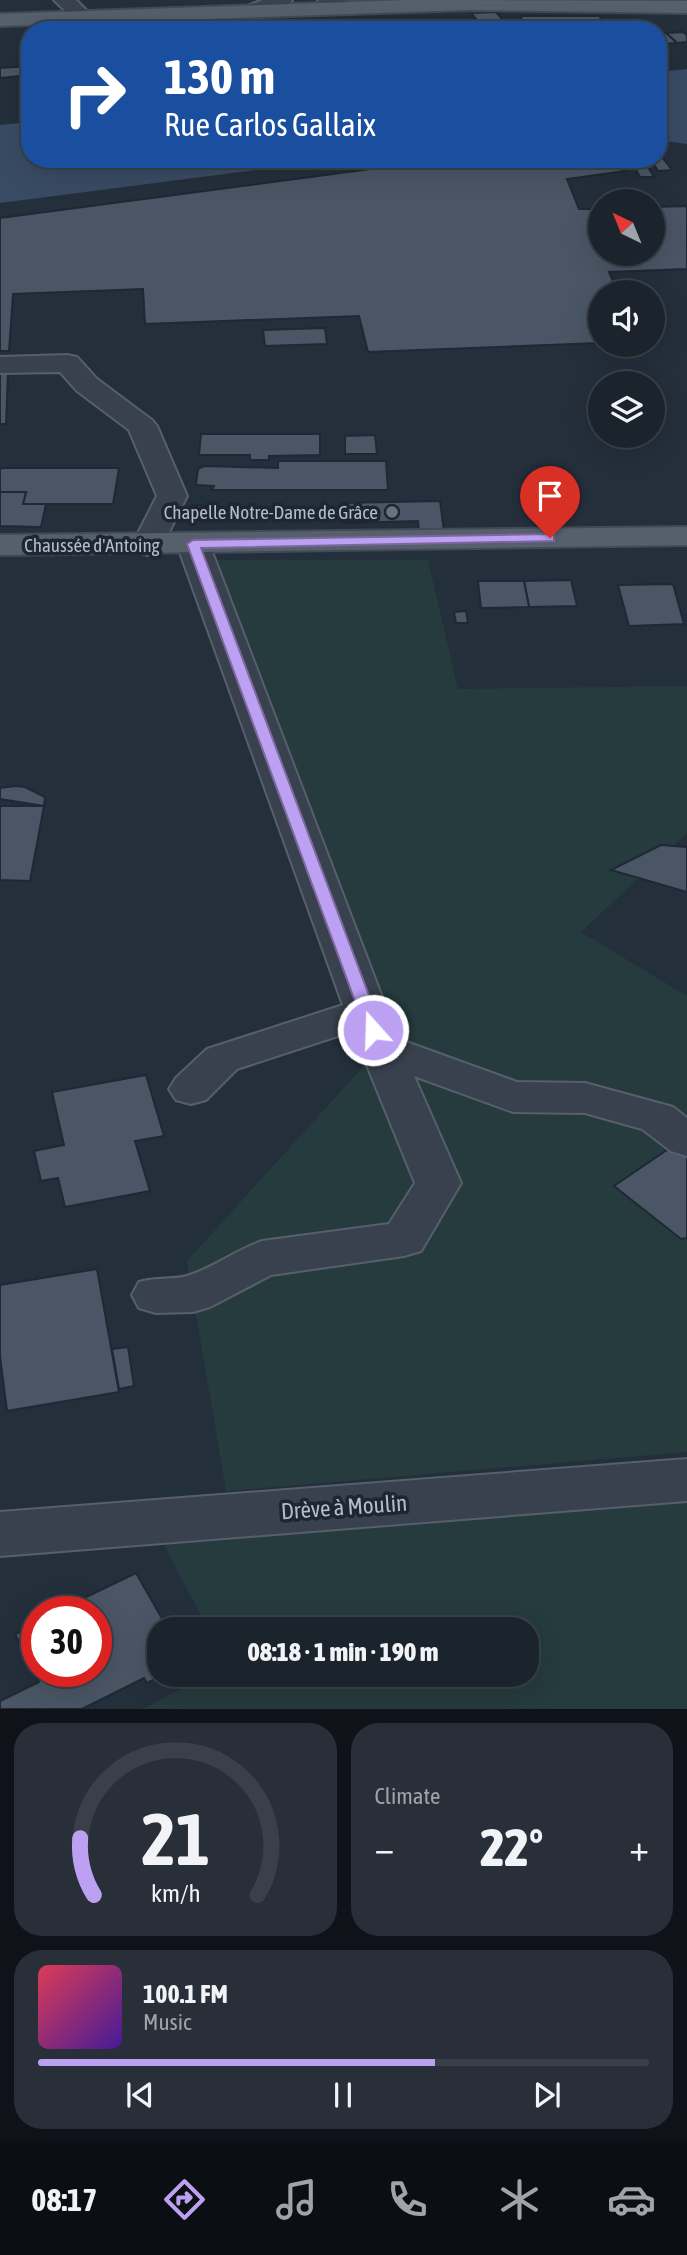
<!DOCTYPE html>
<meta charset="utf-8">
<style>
:root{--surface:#1b232d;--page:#282f39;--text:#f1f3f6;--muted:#a0a4aa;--line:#394049;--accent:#bca0f2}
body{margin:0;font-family:"Asap Condensed",sans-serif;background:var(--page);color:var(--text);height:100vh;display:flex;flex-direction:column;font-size:26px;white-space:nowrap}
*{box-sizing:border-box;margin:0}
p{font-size:23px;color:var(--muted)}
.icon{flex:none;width:38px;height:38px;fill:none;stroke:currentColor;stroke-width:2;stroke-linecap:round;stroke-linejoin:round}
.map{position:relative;height:1709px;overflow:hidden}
.drawer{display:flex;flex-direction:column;gap:14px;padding:14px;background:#0f1319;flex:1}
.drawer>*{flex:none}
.guide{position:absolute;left:21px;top:21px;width:646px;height:147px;border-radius:28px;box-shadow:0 7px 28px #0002,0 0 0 2px var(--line);background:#1a4fa0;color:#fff;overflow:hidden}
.needle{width:46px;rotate:317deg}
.controls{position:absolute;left:588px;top:189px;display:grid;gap:14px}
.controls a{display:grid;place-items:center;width:77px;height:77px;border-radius:50%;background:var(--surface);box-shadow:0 7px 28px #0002,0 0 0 2px var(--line);font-size:35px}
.speed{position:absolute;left:21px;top:1596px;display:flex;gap:14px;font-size:35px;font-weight:700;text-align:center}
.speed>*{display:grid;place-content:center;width:91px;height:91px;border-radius:50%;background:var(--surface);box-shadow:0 7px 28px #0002,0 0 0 2px var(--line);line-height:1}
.speed .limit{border:10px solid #d22;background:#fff;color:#111}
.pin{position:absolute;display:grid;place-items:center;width:60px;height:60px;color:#fff;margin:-72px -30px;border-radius:50% 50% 50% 0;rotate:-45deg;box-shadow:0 0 7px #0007}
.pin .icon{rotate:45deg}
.me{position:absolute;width:77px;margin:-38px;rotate:340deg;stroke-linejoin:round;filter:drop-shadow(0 0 5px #0008)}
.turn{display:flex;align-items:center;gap:24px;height:147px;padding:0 28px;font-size:32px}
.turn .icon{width:91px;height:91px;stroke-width:2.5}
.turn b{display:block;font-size:49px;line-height:60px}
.big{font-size:52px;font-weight:800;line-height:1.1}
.drawer .card{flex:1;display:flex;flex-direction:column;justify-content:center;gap:10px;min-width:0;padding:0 24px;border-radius:28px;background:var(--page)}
.drawer .dial{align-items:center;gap:0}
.dial svg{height:182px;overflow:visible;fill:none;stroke:var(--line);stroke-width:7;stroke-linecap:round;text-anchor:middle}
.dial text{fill:var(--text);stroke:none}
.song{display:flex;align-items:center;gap:21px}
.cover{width:84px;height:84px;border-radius:10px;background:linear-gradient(135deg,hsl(350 70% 55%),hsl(260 70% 35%))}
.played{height:7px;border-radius:4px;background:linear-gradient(90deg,var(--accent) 65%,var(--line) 65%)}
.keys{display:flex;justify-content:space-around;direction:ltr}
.heat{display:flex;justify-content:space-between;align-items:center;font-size:38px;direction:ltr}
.drawer .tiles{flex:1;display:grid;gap:14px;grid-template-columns:1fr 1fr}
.card:last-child{grid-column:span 2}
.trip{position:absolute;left:147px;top:1617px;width:392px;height:70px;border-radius:28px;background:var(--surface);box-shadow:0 7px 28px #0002,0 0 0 2px var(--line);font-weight:800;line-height:70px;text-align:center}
.dock{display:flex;height:112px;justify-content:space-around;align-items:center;background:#0b0e12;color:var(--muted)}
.dock .icon{width:49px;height:49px}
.dock .selected{color:var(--accent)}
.dock b{font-size:32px;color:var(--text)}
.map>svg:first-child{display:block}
.green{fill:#263b3d}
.water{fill:#394b63}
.building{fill:#4a5665;stroke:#1f2834;stroke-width:2}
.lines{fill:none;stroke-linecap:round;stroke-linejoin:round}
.minor-casing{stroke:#565f6b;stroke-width:4}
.major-casing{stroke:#414a56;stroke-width:4}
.minor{fill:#38414d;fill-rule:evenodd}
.major{fill:#56606d;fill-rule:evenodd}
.route{fill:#bca0f2;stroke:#7a689d;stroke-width:2}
.worship-dot{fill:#6b7280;stroke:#1d2632;stroke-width:2.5}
.labels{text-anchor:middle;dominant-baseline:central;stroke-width:7;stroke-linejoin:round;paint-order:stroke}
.poi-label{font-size:19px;fill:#b4bcc8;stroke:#1d2632;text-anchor:end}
.street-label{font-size:19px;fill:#b4bcc8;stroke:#1d2632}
.near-street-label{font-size:23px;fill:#b4bcc8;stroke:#1d2632}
</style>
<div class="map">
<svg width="687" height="1709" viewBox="0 0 687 1709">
<rect width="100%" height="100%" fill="#242f3c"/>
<g class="green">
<path d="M 199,560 L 428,560 L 458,689 L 687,686 L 687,833 L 581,932 L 687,996 L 687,1452 L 226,1491 L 187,1261 L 380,1048 Z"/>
<path d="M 687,1501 L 687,1709 L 143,1709 L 208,1675 L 527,1675 L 527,1629 L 208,1629 L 163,1543 Z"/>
</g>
<g class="water">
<path d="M 687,69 L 687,144 L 658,140 L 658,72 Z"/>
<path d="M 30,122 L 30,159 L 342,159 L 0,203 L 0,125 Z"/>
</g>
<g class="building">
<path d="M 496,12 L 511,30 L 485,30 L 471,13 Z"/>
<path d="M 521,16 L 600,16 L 601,22 L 522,22 Z"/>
<path d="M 683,32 L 687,35 L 687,42 L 677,43 L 666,33 Z"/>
<path d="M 658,33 L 666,33 L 677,43 L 659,44 Z"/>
<path d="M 30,66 L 30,75 L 0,78 L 0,68 Z"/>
<path d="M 658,157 L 662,157 L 672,170 L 658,171 L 651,159 L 658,159 Z"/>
<path d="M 446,159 L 611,159 L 625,171 L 567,179 L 579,209 L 600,209 L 600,254 L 653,254 L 653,207 L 687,206 L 687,269 L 609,272 L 618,292 L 600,292 L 600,343 L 368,352 L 359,316 L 145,324 L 143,289 L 13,294 L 9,351 L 0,351 L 0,218 Z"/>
<path d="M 630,159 L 643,159 L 654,177 L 640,177 Z"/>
<path d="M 325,328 L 327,344 L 265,346 L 263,330 Z"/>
<path d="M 8,373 L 6,424 L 0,424 L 0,374 Z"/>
<path d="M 201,434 L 320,434 L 320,455 L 269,456 L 269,460 L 250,460 L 250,455 L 199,455 Z"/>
<path d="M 375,435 L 377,454 L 345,454 L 345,436 Z"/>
<path d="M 278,461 L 386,461 L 388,490 L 212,490 L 214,486 L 196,485 L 198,469 L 204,466 L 278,468 Z"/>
<path d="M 3,468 L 119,468 L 113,504 L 23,504 L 26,492 L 0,492 L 0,469 Z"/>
<path d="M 0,492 L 26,492 L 23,504 L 46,504 L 41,527 L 0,526 Z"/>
<path d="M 440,501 L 444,531 L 419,531 L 418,521 L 343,523 L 340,503 Z"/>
<path d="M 192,505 L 211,506 L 210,514 L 191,514 Z"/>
<path d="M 571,580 L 577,606 L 529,607 L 524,581 Z"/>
<path d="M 478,581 L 524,581 L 529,607 L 481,608 Z"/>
<path d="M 673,584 L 684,624 L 629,626 L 618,585 Z"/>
<path d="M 466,611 L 468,623 L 456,623 L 454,612 Z"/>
<path d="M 15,786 L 25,787 L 45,797 L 44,806 L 0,799 L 0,788 Z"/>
<path d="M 0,806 L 44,806 L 30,881 L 0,880 Z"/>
<path d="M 661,845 L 687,847 L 687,892 L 611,870 Z"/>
<path d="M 146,1075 L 164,1136 L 135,1141 L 150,1191 L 65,1207 L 58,1178 L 41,1181 L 34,1151 L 64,1145 L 52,1092 Z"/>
<path d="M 680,1141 L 687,1146 L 687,1238 L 681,1239 L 614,1186 Z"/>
<path d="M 97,1269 L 119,1392 L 7,1411 L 0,1356 L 0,1285 Z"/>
<path d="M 128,1347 L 134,1386 L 119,1389 L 112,1349 Z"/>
<path d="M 136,1573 L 168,1629 L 159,1629 L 159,1675 L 163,1675 L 147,1683 L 144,1678 L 82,1709 L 0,1709 L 0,1701 L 39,1682 L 15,1634 L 37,1625 L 37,1671 L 96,1671 L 96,1612 L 55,1612 Z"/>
</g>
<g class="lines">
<g class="minor-casing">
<g id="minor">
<path d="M 54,0 L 76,0 L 93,17 L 90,21 L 76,21 Z"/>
<path d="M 263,0 L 292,0 L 289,4 L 259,15 L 245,15 L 242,11 L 245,7 Z"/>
<path d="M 318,0 L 344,0 L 358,9 L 355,13 C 343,16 326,9 318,0 Z"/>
<path d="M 67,355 L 77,357 L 97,379 L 152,420 L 157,426 L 187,496 L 159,552 L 148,555 L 137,552 L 132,545 L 157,496 L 129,430 L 77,391 L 60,372 L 0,373 L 0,357 Z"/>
<path d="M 193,534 L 204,537 L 209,544 L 398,1039 L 517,1082 L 585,1083 L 673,1107 L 687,1118 L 687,1156 L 671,1151 L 642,1129 L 585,1113 L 513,1112 L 414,1076 L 461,1183 L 421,1251 L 404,1256 L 271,1275 L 210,1307 L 193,1312 L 156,1313 L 139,1308 L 132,1295 L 139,1282 C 156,1277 173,1280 187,1276 C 213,1268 236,1250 262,1241 L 389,1224 L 415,1183 L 353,1031 L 237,1069 L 206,1100 L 191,1104 L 176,1100 L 169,1089 L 176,1078 L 207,1049 L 343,1005 L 177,544 L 182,537 Z"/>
<path d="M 687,1459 L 687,1501 L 0,1556 L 0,1512 Z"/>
</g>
</g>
<g class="major-casing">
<g id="major">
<path d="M 409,0 L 687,1 L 687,13 L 466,10 L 0,26 L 0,14 Z"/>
<path d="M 687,527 L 687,545 L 0,555 L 0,535 Z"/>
</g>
</g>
<use href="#minor" class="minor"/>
<use href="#major" class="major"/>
</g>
<path class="route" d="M 550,534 L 554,535 L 554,541 L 201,548 L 382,1030 L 373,1036 L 367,1034 L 187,544 L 193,540 Z"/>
<circle class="worship-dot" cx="392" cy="512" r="7"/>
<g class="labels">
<g class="poi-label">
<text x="378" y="512">Chapelle Notre-Dame de Grâce</text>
</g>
<g class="street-label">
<text x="92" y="545">Chaussée d'Antoing</text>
</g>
<g class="near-street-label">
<text transform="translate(344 1507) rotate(-4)">Drève à Moulin</text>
</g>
</g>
</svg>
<div class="controls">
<a><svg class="needle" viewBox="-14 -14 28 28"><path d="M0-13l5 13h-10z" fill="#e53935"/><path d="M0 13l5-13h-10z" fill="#a0a4aa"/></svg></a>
<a><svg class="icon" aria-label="sound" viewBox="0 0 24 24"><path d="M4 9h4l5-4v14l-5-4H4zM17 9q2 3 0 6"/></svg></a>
<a><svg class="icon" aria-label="layers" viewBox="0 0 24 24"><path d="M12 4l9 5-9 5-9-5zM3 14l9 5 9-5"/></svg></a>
</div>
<div class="speed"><div class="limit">30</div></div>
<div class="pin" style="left:550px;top:538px;background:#d93025"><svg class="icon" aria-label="arrive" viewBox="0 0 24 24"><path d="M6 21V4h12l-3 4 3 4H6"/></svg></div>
<svg class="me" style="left:373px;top:1030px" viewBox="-20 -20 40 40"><circle r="17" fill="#bca0f2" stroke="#fff" stroke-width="3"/><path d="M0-11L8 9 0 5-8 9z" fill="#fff"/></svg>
<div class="trip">08:18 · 1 min · 190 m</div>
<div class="guide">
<div class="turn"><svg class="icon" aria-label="right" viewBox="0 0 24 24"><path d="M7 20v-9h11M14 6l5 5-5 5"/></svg><div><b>130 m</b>Rue Carlos Gallaix</div></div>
</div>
</div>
<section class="drawer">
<div class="tiles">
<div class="card dial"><svg viewBox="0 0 100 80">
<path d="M14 69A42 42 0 1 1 86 69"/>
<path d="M14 69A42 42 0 0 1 8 44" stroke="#bca0f2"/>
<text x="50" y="56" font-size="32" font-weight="700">21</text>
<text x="50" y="72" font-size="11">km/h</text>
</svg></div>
<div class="card"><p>Climate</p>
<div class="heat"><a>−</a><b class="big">22°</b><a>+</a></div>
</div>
<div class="card">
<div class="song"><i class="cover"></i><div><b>100.1 FM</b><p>Music</p></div></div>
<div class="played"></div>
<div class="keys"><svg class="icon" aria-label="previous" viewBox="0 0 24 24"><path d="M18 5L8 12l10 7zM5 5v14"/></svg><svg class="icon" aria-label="pause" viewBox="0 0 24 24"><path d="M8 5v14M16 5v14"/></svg><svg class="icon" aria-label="next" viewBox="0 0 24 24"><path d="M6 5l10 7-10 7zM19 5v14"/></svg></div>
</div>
</div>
</section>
<nav class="dock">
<b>08:17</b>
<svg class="icon selected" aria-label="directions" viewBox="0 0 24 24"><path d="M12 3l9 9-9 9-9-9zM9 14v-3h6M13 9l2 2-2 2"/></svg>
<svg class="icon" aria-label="music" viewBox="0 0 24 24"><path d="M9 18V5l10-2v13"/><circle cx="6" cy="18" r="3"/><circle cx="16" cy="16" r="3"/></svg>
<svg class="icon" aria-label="phone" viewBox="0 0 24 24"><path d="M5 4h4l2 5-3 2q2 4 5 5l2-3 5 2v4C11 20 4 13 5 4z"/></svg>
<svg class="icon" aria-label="climate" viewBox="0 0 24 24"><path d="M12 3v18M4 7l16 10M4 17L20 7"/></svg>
<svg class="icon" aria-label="car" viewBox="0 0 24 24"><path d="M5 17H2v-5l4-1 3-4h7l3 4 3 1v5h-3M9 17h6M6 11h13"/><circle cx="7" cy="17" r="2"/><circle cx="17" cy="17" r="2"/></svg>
</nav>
